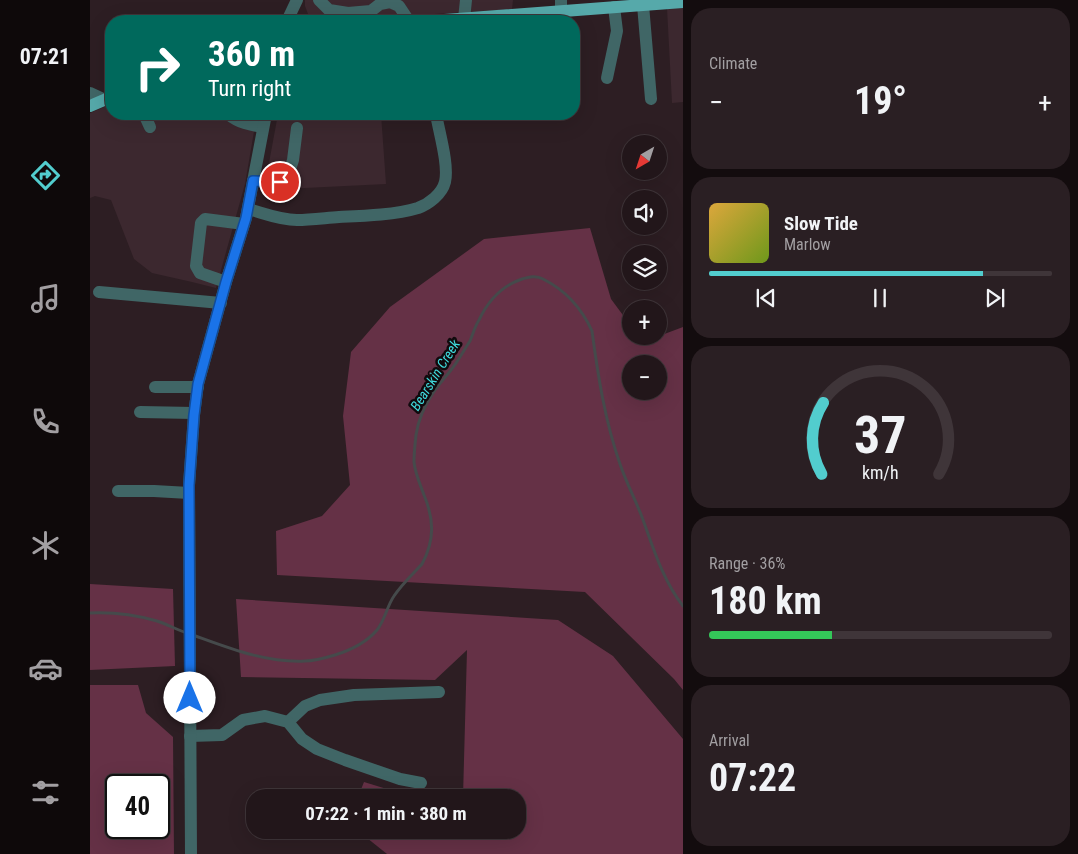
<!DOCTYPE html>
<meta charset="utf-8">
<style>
:root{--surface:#22161a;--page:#2a1f23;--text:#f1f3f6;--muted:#a29fa2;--line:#3f3539;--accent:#52cdce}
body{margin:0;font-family:"Roboto Condensed",sans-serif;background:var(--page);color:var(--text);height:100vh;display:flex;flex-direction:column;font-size:19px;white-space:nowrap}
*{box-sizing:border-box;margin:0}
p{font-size:16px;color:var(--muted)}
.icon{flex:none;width:28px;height:28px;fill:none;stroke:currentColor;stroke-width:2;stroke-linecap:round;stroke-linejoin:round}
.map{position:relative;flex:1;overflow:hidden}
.panel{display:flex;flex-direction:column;gap:8px;padding:8px;background:#130c0e;width:395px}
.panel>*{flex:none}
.hud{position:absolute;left:15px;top:15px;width:475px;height:105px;border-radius:20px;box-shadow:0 5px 20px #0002,0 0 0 1px var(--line);background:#00695c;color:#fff;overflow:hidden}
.needle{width:32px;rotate:219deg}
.buttons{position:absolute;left:532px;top:135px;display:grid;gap:10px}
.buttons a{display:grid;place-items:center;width:45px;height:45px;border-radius:50%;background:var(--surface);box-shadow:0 5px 20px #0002,0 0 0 1px var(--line);font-size:25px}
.speed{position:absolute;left:15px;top:774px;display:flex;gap:10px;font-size:25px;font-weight:700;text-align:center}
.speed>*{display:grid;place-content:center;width:65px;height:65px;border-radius:50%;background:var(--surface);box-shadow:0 5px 20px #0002,0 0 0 1px var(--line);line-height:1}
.speed .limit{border:2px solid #111;border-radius:8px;background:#fff;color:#111}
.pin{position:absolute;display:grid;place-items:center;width:42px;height:42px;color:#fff;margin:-21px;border:2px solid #fff;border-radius:50%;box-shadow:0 1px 5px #0007}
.me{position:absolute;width:55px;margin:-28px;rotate:0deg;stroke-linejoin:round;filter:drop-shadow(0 0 4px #0008)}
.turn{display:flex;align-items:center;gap:18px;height:105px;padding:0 20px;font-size:22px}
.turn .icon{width:65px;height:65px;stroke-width:2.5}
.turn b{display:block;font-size:35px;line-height:42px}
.big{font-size:38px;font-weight:700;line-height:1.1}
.panel .tile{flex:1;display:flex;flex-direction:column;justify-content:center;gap:8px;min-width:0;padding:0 18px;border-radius:20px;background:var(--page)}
.panel .dial{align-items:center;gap:0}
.dial svg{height:130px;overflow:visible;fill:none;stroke:var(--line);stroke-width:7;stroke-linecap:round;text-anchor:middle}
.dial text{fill:var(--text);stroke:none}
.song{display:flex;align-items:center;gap:15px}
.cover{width:60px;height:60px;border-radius:8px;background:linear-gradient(135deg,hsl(40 70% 55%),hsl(80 70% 35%))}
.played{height:5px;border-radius:2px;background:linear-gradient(90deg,var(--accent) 80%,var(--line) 80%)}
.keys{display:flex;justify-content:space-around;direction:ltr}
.heat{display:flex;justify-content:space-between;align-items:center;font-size:28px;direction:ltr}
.charge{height:8px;border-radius:4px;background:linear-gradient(90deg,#34c759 36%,var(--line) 0)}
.trip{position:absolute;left:156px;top:789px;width:280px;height:50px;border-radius:20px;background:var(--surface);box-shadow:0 5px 20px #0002,0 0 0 1px var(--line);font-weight:700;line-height:50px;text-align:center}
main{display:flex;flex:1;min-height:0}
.menu{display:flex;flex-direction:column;width:90px;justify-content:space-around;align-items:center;background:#0e090a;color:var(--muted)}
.menu .icon{width:35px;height:35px}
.menu .on{color:var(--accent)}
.menu b{font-size:22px;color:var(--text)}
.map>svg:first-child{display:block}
.built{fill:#3c282f}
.green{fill:#653146;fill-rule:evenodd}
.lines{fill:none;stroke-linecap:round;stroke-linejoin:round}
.stream{stroke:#454a4b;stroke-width:3}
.minor{stroke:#406666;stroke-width:12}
.major{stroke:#56a9aa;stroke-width:12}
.route-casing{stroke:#114b97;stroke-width:12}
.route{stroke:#1a73e8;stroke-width:9}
.labels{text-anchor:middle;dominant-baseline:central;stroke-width:5;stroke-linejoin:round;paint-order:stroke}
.water-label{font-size:14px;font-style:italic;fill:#40dcde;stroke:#110a0d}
</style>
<main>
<nav class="menu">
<b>07:21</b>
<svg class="icon on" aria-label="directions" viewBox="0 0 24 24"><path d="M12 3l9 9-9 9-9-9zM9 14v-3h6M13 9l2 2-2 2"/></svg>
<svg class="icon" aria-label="music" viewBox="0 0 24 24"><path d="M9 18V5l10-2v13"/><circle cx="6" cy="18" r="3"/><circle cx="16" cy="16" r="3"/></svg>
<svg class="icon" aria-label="phone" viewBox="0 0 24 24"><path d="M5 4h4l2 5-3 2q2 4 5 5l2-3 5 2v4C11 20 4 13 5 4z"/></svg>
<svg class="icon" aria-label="climate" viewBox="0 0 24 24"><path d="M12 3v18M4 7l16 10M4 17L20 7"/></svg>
<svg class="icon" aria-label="car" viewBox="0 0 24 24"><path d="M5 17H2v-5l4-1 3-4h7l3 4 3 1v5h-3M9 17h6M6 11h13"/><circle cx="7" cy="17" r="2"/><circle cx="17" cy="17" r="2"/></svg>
<svg class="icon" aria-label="filters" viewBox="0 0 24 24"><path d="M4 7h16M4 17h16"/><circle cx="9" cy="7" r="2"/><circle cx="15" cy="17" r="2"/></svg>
</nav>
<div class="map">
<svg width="593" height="854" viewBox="0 0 593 854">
<rect width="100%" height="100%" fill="#2d1e23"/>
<g class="built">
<path d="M 215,0 L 423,0 L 422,9 L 282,18 L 227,19 L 221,17 L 218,14 L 215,6 Z"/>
<path d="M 577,8 L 593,8 L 593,102 L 582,103 Z"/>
<path d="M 21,104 L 21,114 L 167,114 L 155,184 L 126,288 L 102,282 L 62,273 L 44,259 L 21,200 L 5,196 L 0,198 L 0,113 Z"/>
<path d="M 188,114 L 291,114 L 296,184 L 174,190 Z"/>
</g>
<g class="green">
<path d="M 500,228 L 521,299 L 541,326 L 541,336 L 549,336 L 553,342 L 593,327 L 593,690 L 584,679 L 495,592 L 187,575 L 186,531 L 232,516 L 260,485 L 253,416 L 261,352 L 300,307 L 394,239 ZM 541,364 L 569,364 L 569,391 L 541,391 Z"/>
<path d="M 0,584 L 83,589 L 85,666 L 0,670 Z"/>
<path d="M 146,599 L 468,620 L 523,656 L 593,739 L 593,854 L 297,854 L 267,830 L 428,830 L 428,798 L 373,797 L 377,650 L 345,680 L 151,677 Z"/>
<path d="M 0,685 L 48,685 L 56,713 L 83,737 L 84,854 L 0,854 ZM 26,785 L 69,785 L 69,828 L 26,828 Z"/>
<path d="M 274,782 L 323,797 L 268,797 Z"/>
</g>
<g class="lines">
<g class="stream">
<path d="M 0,613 C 22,612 46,615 67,621 C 77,624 87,630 97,633"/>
<path d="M 103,635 C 139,648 176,663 215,661 C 225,661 235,658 245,655 C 261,650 276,643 287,630 C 295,620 297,606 304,596 C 312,584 323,574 332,564 C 345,540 344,519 334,495 C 330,484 325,473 324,462 C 324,454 325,444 326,435 C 328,421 335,405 343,393 C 350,382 361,372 368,360 C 372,354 376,347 380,341 C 383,334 385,326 389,320 C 398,301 411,286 432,279 C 439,277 446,275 453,279 C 475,290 492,309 502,331 C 508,376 515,421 530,464 C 536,482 545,499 552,517 C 563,547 573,581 593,606"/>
</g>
<g class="minor">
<path d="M 229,0 L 239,10 L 258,13 L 281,11 L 290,4 L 300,2 L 309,6 L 319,21"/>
<path d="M 471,0 L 471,11"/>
<path d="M 553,5 L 561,99"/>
<path d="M 374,19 L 376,0"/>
<path d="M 197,21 L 207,0"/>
<path d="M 517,78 L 527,31 L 524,7"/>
<path d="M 0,93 L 15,100"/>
<path d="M 54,114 L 60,127"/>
<path d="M 138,114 C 149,123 160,125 173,127"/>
<path d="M 163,181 L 190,182 L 197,179 L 203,160 L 207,128"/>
<path d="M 158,209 C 173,213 190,220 207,220 C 220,220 235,218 249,217 C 273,216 305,215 328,208 C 339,204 352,194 355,182 C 359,165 349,132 346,114"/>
<path d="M 136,282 L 110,273 L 106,266 L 111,223 L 115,219 L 154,224"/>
<path d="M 9,292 L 131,303"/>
<path d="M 65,387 L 108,387"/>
<path d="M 50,412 L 104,413"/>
<path d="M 28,491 L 64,491 L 99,493"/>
<path d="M 198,722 L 215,706 L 230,700 L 264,695 L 349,692"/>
<path d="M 100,736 L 132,735 L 153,720 L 175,716 L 198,722 L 212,739 L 227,749 L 255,760 L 310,779 L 331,783"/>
<path d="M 101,854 L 99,485 L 104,415 L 108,384 L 136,282 L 156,218 L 176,114"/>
</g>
<g class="major">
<path d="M 341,21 L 593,2"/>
<path d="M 0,106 L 21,97"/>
</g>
</g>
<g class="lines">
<g class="route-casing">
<path id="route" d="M 100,698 L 99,485 L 104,415 L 108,384 L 136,282 L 156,218 L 163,181 L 190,182"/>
</g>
<use href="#route" class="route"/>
</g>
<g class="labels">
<g class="water-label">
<text transform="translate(345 375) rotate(-58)">Bearskin Creek</text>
</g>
</g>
</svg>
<div class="buttons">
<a><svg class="needle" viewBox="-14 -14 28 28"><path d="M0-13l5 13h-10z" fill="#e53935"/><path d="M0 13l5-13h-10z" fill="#a29fa2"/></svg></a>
<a><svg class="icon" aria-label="sound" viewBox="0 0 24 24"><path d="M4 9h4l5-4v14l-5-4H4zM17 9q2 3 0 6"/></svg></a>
<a><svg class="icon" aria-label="layers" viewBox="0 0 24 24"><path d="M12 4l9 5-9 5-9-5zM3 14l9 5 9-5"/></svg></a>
<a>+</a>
<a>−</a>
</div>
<div class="speed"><div class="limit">40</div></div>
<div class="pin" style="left:190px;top:182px;background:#d93025"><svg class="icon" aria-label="arrive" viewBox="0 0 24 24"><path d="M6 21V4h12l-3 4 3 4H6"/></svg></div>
<svg class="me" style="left:100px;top:698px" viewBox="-20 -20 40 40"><circle r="19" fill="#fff"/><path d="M0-13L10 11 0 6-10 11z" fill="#1a73e8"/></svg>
<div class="trip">07:22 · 1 min · 380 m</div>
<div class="hud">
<div class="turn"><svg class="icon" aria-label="right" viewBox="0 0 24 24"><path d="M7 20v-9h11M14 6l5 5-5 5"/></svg><div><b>360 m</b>Turn right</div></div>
</div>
</div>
<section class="panel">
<div class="tile"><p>Climate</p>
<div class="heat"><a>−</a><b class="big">19°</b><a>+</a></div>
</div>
<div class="tile">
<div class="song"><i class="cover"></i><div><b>Slow Tide</b><p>Marlow</p></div></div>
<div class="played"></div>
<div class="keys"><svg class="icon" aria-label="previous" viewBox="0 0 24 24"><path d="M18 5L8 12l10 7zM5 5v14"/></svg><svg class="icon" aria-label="pause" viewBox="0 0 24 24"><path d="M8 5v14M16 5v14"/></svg><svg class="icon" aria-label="next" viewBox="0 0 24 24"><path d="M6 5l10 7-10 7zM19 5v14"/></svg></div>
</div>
<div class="tile dial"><svg viewBox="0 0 100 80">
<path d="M14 69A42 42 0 1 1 86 69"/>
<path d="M14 69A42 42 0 0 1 15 25" stroke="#52cdce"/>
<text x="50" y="56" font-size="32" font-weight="700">37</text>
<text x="50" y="72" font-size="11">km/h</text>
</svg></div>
<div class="tile"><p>Range · 36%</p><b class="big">180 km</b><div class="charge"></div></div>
<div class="tile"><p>Arrival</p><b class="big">07:22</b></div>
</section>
</main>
